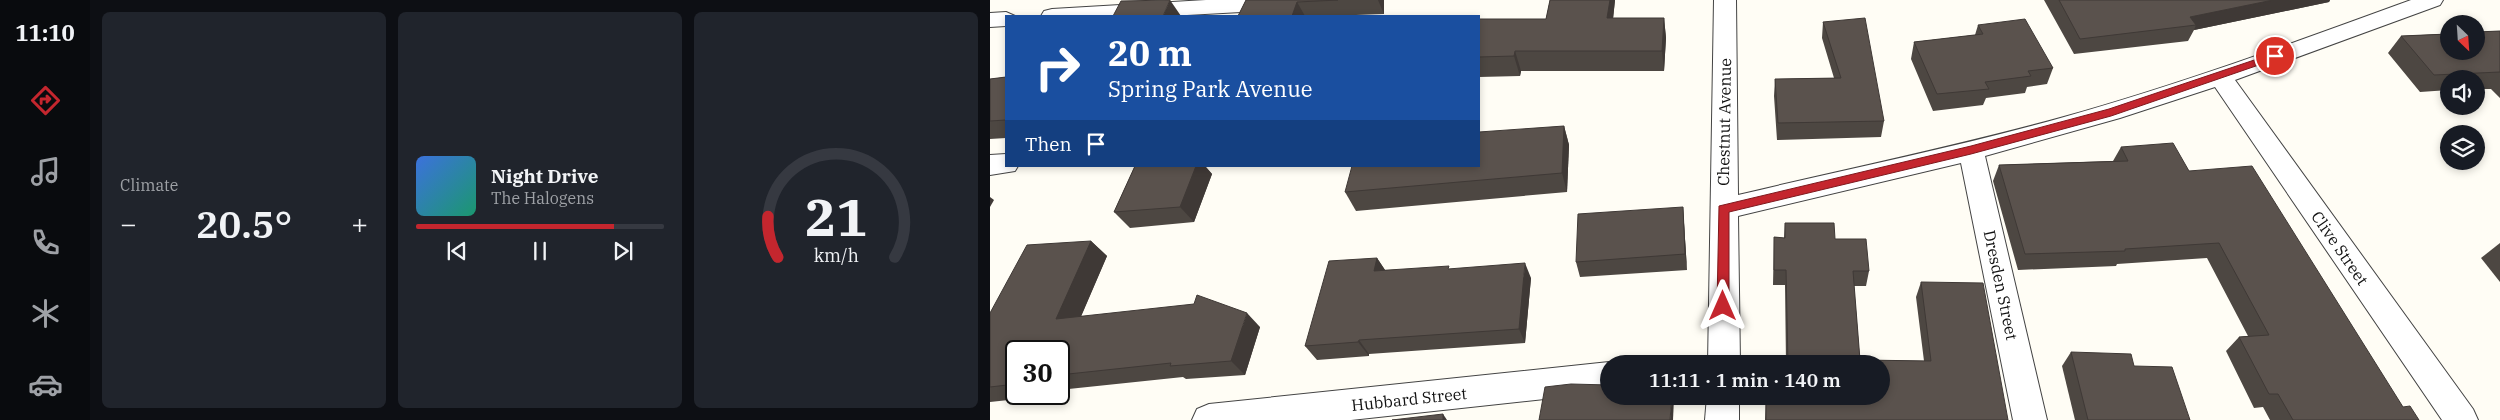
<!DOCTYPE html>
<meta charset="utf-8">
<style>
:root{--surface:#171b24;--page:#20242c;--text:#f1f3f6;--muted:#9ea1a6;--line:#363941;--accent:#c4262e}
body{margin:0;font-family:"IBM Plex Serif",serif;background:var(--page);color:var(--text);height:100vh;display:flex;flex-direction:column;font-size:19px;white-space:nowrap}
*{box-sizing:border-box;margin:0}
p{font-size:16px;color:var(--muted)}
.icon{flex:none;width:28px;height:28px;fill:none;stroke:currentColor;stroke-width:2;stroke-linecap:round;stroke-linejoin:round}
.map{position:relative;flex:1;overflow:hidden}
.panel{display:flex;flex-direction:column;gap:12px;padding:12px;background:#0d0f14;width:900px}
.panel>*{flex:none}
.guide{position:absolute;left:15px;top:15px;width:475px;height:152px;border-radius:0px;box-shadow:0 2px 8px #0003;background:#1a4fa0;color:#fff;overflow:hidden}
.needle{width:32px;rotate:155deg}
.fabs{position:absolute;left:1450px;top:15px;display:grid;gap:10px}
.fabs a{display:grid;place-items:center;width:45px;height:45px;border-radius:50%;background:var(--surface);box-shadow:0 2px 8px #0003;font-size:25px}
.speed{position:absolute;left:15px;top:340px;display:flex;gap:10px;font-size:25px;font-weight:700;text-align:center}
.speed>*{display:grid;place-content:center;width:65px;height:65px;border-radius:50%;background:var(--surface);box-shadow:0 2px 8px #0003;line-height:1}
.speed .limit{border:2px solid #111;border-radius:8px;background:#fff;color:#111}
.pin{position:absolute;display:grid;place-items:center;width:42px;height:42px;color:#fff;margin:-21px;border:2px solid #fff;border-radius:50%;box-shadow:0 1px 5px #0007}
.me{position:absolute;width:55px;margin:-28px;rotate:0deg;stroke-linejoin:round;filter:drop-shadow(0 0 4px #0008)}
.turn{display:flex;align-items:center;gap:18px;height:105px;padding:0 20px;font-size:22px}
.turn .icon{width:65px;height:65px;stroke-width:2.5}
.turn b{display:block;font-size:35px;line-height:42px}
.then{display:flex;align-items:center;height:48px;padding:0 20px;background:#0003;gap:10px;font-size:19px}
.big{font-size:38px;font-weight:600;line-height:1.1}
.panel .widget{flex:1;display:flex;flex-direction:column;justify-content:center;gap:8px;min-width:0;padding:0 18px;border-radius:8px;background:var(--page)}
.panel .dial{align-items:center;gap:0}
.dial svg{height:130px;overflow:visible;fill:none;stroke:var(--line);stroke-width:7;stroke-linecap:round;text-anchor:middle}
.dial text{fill:var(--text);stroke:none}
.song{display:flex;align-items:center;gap:15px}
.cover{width:60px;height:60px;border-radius:8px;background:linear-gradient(135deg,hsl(220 70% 55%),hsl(160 70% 35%))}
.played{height:5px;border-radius:2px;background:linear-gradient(90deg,var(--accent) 80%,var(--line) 80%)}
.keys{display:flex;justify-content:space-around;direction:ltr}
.heat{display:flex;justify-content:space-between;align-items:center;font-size:28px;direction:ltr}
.panel .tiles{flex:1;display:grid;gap:12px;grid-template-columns:repeat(3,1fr)}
.trip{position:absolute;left:610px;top:355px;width:290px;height:50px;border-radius:25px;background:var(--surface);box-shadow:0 2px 8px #0003;font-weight:600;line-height:50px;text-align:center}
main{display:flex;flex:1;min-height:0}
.tab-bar{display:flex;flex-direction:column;width:90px;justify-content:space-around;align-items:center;background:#090b0e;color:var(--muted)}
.tab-bar .icon{width:35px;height:35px}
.tab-bar .current{color:var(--accent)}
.tab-bar b{font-size:22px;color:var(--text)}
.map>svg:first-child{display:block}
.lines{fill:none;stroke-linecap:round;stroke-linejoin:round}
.minor-casing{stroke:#444;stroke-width:2}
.minor{fill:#fff;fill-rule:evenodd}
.wall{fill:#4d4742}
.shaded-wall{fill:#3f3936}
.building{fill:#5a524d;stroke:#3f3936}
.route{fill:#c4262e;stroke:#7f191e}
.labels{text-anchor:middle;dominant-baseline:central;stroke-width:5;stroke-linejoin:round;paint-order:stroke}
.street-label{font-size:16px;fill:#111;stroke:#fff}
</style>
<main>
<nav class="tab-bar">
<b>11:10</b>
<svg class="icon current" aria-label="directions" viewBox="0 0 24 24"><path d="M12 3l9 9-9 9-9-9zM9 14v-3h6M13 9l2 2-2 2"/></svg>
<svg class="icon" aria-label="music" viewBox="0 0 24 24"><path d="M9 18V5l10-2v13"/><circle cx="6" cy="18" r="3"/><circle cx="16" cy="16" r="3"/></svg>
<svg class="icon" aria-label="phone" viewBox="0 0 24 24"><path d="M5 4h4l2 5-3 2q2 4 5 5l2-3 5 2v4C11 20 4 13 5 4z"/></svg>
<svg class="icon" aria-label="climate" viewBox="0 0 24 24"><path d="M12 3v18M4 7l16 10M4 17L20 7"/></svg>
<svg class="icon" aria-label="car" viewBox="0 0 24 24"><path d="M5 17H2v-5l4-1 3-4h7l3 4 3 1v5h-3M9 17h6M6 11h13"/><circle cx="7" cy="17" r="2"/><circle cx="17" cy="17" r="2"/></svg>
</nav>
<section class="panel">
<div class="tiles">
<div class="widget"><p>Climate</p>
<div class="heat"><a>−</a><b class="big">20.5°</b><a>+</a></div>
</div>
<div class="widget">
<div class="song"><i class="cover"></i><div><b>Night Drive</b><p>The Halogens</p></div></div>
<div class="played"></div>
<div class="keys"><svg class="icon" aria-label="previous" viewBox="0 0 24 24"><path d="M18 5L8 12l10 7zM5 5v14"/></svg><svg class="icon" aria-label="pause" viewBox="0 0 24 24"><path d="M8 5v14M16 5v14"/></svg><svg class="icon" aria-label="next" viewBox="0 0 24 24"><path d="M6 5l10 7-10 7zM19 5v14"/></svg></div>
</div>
<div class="widget dial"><svg viewBox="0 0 100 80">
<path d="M14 69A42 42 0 1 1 86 69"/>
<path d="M14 69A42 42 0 0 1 8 44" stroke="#c4262e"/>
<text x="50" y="56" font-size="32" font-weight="700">21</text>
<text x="50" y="72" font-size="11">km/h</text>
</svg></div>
</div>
</section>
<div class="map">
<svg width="1510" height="420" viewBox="0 0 1510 420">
<rect width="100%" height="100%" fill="#fffdf5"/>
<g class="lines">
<g class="minor-casing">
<g id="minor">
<path d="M 216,0 L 259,0 L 262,5 L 259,10 L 251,12 L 179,16 L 51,16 L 54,11 L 62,9 Z"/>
<path d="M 724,0 L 746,0 L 748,195 C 857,169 967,147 1074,117 C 1192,84 1306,42 1421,0 L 1453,0 L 1450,5 L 1245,80 L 1483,409 L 1488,420 L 1452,420 L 1225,87 L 1130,118 L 995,156 L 1057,420 L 1023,420 L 971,163 L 748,216 L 750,364 L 718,364 Z"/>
<path d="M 16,12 L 25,16 L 16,16 L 16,26 L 0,27 L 0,13 Z"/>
<path d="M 16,154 L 16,166 L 28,166 L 25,171 L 0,175 L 0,155 Z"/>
<path d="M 619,362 L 622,364 L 619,364 L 619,392 L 361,420 L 202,420 L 207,409 L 219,404 Z"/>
<path d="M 717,396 L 749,396 L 749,420 L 715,420 Z"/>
</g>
</g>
<use href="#minor" class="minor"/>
</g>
<g class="wall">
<path d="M 256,0 L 394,0 L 394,14 L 338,16 L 248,16 Z"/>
<path d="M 560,0 L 625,0 L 623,18 L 674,18 L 676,38 L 674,71 L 531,71 L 530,76 L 489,77 L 489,19 L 556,19 Z"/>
<path d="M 1054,0 L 1340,0 L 1339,2 L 1204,30 L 1198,41 L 1084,54 Z"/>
<path d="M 833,22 L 894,121 L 891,137 L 787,140 L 784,96 L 785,79 L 844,78 L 832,38 Z"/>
<path d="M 988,25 L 1063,68 L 1057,84 L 1037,87 L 1035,93 L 996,98 L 993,105 L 943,111 L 921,59 L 924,42 L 985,35 Z"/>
<path d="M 1510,31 L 1510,98 L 1501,89 L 1486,89 L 1486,79 L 1459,79 L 1459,90 L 1430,92 L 1398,53 L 1411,36 Z"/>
<path d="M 16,77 L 16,138 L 0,139 L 0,79 Z"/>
<path d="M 574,126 L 579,145 L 577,192 L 366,211 L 355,192 Z"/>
<path d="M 1131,147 L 1199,171 L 1413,407 L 1429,420 L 1280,420 L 1273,407 L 1264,408 L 1236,351 L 1249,337 L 1258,336 L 1217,258 L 1127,264 L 1126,266 L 1028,270 L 1003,181 L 1009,165 L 1123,161 Z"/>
<path d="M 145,166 L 215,166 L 222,174 L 204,222 L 140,228 L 124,212 Z"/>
<path d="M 693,207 L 697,270 L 590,277 L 586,262 Z"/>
<path d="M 795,223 L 845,239 L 879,271 L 876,286 L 864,286 L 870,360 L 934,361 L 926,297 L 931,282 L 1018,420 L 775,420 L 776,396 L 891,396 L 891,364 L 796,364 L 795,285 L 783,285 L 784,237 L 794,238 Z"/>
<path d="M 101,241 L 117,256 L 91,316 L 270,327 L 255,375 L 196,379 L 193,377 L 69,390 L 69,351 L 26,351 L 26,394 L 55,394 L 54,396 L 0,402 L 0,313 Z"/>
<path d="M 1510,243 L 1510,282 L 1491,258 Z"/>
<path d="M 387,258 L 395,270 L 460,269 L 541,278 L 535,343 L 379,354 L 379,356 L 327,360 L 315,346 Z"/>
<path d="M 1081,352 L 1144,366 L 1200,420 L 1085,420 L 1072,366 Z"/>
</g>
<g class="shaded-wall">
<path d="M 180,0 L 191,16 L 173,16 Z"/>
<path d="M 388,0 L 394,0 L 394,14 Z"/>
<path d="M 620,0 L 625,0 L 621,39 L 617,18 Z"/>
<path d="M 1283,0 L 1340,0 L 1339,2 L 1204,30 L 1206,25 L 1200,17 Z"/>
<path d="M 307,2 L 315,16 L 302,16 Z"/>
<path d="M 674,18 L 676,38 L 674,71 L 672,51 Z"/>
<path d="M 525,51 L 531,71 L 530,76 L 524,56 Z"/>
<path d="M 574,126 L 579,145 L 577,192 L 572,173 Z"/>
<path d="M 206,166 L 215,166 L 222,174 L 204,222 L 190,207 Z"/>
<path d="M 0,197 L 4,200 L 0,207 Z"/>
<path d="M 693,207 L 694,223 L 697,270 L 695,254 Z"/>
<path d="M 101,241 L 117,256 L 84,333 L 66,319 Z"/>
<path d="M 387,258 L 397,273 L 384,271 Z"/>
<path d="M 535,263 L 541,278 L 535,343 L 529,329 Z"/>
<path d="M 257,313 L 270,327 L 255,375 L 241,361 Z"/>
<path d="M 369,340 L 379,354 L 379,356 L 368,342 Z"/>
<path d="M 682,396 L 684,396 L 684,398 L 683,420 L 680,420 Z"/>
<path d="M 453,414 L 457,420 L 453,420 Z"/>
</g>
<g class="building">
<path d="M 180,0 L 173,16 L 123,16 L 131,1 Z"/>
<path d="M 256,0 L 348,0 L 307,2 L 302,16 L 248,16 Z"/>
<path d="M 560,0 L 620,0 L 617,18 L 674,18 L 672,51 L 525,51 L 524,56 L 489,57 L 489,19 L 556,19 Z"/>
<path d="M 1069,0 L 1283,0 L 1200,17 L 1206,25 L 1090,39 Z"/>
<path d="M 875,18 L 894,121 L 788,123 L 785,79 L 851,78 L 833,22 Z"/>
<path d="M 1035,19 L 1063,68 L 1038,71 L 1041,76 L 995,82 L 999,89 L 947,94 L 924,42 L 993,34 L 988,25 Z"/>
<path d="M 1510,31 L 1510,72 L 1444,75 L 1411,36 L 1459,34 L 1459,51 L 1486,51 L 1486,32 Z"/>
<path d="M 16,77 L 16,120 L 0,121 L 0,79 Z"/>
<path d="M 574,126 L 572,173 L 355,192 L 362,166 L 489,166 L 489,132 Z"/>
<path d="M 1183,143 L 1199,171 L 1262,166 L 1413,407 L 1420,406 L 1429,420 L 1303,420 L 1288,394 L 1279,394 L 1249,337 L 1279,335 L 1229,243 L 1135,249 L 1135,251 L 1035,254 L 1009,165 L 1138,161 L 1131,147 Z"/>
<path d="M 145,166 L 206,166 L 190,207 L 124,212 Z"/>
<path d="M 693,207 L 695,254 L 586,262 L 588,214 Z"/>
<path d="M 795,223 L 844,223 L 845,239 L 876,239 L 879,271 L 863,271 L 870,360 L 941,361 L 931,282 L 993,283 L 1018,420 L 776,420 L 776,396 L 891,396 L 891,364 L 798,364 L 796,270 L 784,270 L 784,237 L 795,238 Z"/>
<path d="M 101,241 L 66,319 L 204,304 L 207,295 L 257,313 L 241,361 L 180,366 L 181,363 L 69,375 L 69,351 L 26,351 L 26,384 L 0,387 L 0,313 L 37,245 Z"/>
<path d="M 387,258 L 384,271 L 459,266 L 458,269 L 535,263 L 529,329 L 369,340 L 368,342 L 315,346 L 339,261 Z"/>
<path d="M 1081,352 L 1141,354 L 1144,366 L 1182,367 L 1200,420 L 1098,420 Z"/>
<path d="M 581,384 L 619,385 L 619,396 L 682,396 L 680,420 L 549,420 L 555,387 Z"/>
<path d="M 453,414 L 453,420 L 402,420 Z"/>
</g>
<path class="route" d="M 1285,53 L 1290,56 L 1289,58 L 1121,116 L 981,154 L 739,212 L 739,306 L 733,311 L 727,306 L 729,206 L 981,146 L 1119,109 Z"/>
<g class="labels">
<g class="street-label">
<text transform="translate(734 122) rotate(-89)">Chestnut Avenue</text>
<text transform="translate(1350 248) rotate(55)">Clive Street</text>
<text transform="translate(1011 285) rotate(78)">Dresden Street</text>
<text transform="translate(419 399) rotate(-6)">Hubbard Street</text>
</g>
</g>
</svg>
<div class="fabs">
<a><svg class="needle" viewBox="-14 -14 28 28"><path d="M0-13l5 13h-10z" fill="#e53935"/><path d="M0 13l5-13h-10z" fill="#9ea1a6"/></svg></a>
<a><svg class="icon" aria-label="sound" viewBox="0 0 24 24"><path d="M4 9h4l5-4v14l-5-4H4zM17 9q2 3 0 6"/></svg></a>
<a><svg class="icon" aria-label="layers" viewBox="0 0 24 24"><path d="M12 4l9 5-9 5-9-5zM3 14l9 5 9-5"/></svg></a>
</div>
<div class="speed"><div class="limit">30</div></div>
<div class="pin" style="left:1285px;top:56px;background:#d93025"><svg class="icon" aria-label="arrive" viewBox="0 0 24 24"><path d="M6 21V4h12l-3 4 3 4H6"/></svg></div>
<svg class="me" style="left:733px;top:306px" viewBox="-20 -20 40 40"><path d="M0-17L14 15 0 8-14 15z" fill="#c4262e" stroke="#fff" stroke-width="4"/></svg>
<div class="trip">11:11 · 1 min · 140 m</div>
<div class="guide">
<div class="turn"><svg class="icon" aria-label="right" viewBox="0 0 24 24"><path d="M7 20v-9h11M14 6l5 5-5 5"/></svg><div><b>20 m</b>Spring Park Avenue</div></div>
<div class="then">Then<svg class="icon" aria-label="arrive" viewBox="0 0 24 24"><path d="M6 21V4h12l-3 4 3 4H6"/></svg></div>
</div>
</div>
</main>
